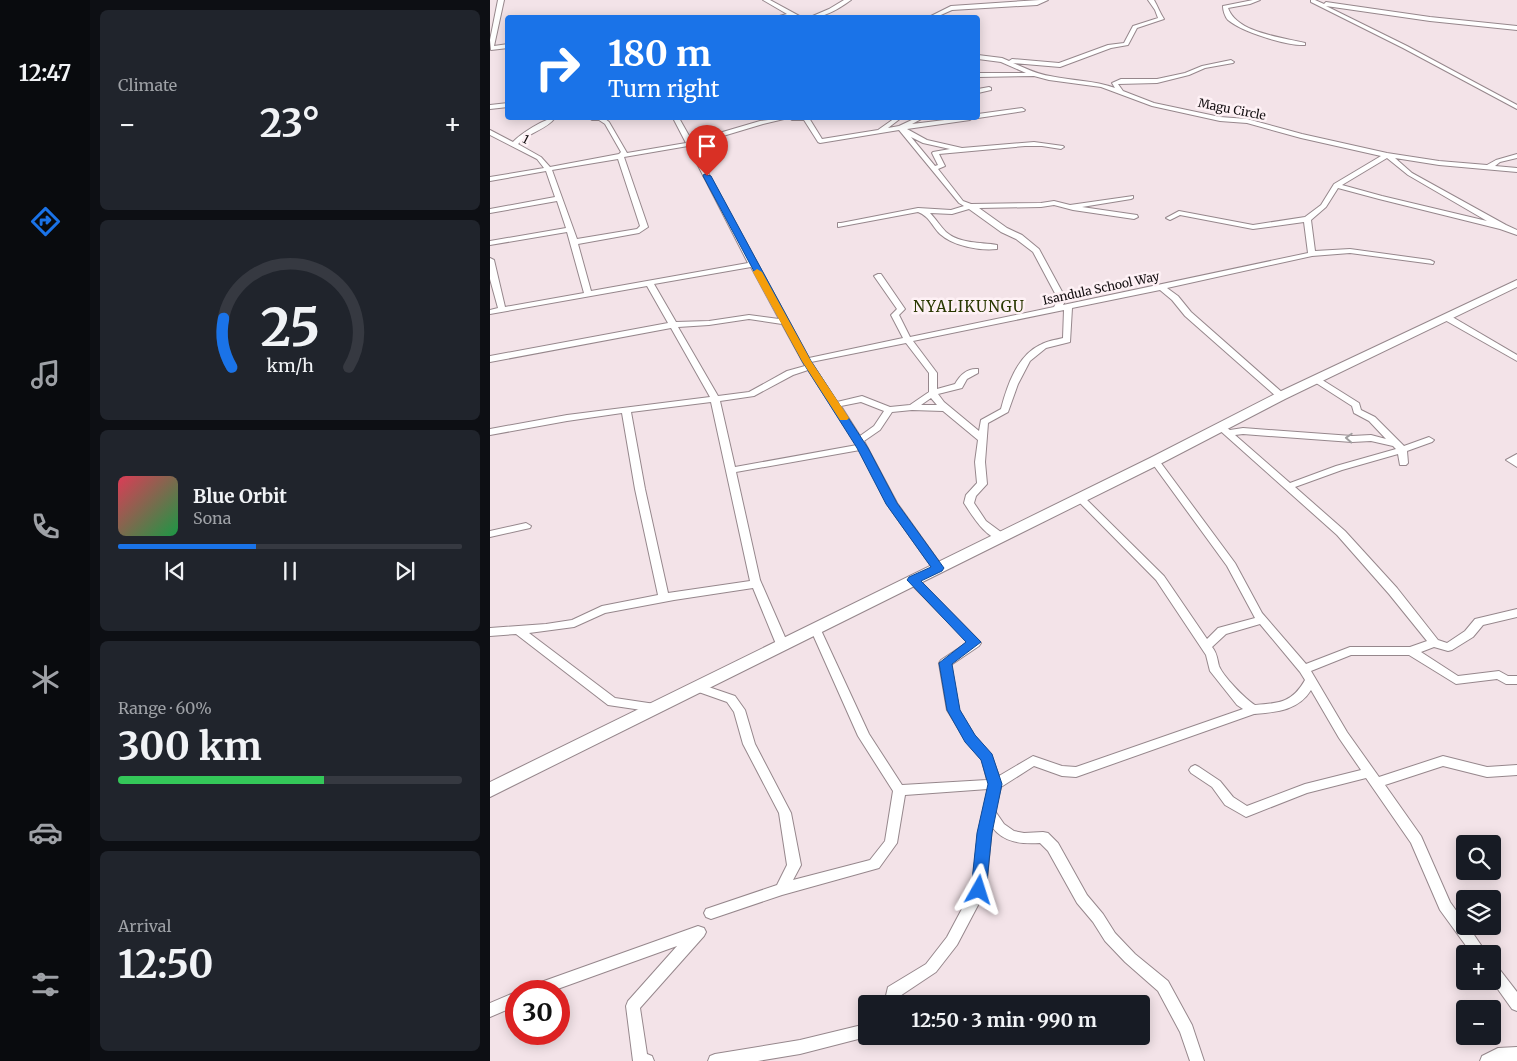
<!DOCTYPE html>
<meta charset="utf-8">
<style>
:root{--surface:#171b24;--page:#20242c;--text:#f1f3f6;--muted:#9ea1a6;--line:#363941;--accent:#1a73e8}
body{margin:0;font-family:Merriweather,serif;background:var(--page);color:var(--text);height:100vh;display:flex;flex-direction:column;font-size:19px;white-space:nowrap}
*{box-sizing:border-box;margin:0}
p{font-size:16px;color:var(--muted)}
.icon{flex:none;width:28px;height:28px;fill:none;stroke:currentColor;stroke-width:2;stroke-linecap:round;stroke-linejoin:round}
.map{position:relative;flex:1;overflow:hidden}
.panel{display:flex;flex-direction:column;gap:10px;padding:10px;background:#0d0f14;width:400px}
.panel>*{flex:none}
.guide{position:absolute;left:15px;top:15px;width:475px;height:105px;border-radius:5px;box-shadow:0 2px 12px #0003;background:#1a73e8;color:#fff;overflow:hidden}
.controls{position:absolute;left:966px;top:835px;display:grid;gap:10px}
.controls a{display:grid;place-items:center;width:45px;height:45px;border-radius:5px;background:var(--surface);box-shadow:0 2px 12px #0003;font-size:25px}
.speed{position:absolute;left:15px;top:980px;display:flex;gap:10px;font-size:25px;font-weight:700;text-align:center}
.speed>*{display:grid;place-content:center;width:65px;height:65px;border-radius:50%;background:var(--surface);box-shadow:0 2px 12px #0003;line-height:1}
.speed .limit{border:8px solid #d22;background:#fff;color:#111}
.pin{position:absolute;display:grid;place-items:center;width:42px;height:42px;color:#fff;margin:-51px -21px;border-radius:50% 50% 50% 0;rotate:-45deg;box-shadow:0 0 5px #0007}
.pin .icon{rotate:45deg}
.me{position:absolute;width:55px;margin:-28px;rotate:6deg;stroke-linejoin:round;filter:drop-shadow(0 0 4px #0008)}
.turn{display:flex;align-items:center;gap:18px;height:105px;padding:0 20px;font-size:22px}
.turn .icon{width:65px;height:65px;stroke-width:2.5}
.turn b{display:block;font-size:35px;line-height:42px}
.big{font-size:38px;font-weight:700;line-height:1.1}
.panel .tile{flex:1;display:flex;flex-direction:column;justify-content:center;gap:8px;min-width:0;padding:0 18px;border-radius:8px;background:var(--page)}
.panel .dial{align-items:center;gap:0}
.dial svg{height:130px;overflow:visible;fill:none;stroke:var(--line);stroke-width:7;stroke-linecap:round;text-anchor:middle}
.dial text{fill:var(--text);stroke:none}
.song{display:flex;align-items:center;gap:15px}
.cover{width:60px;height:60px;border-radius:8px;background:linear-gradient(135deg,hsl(350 70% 55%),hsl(140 70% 35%))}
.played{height:5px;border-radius:2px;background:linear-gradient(90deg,var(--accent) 40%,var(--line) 40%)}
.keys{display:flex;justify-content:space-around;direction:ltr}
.heat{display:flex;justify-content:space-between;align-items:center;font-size:28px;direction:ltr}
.charge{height:8px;border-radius:4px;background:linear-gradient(90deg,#34c759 60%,var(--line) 0)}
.trip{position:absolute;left:368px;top:995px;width:292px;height:50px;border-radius:5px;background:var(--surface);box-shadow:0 2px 12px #0003;font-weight:700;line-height:50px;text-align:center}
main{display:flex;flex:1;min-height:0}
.dock{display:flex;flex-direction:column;width:90px;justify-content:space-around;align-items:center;background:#090b0e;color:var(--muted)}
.dock .icon{width:35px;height:35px}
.dock .selected{color:var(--accent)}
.dock b{font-size:22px;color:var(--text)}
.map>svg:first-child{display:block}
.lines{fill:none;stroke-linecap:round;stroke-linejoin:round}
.street-casing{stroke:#96878c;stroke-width:2}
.secondary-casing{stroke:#96878c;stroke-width:2}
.street{fill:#fff;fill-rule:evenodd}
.secondary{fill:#fff;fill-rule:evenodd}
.oneway{stroke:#a09e9f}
.route{fill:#1a73e8;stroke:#114b97}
.slow{fill:#f59e0b}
.labels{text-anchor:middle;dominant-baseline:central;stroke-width:5;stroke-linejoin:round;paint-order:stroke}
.far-street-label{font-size:12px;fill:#120d0f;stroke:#fef1f5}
.far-quarter-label{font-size:15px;letter-spacing:1px;fill:#293700;stroke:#fef1f5}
</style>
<main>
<nav class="dock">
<b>12:47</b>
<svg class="icon selected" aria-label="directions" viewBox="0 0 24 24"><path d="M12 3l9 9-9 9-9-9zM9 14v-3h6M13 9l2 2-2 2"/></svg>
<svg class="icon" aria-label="music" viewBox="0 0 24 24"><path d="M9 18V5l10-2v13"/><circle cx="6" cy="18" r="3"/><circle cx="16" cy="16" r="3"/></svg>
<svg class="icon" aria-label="phone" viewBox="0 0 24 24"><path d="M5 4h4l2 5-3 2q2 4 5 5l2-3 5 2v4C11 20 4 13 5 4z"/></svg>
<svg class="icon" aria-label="climate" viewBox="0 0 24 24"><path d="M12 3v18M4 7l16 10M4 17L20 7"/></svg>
<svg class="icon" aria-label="car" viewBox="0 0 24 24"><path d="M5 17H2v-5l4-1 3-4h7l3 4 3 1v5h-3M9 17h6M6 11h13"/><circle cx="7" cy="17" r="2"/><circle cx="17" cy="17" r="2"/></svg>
<svg class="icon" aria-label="filters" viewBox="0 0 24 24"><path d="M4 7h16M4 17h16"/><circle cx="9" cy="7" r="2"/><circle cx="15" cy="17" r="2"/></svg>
</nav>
<section class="panel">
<div class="tile"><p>Climate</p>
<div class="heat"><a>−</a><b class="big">23°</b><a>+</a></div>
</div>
<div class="tile dial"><svg viewBox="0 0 100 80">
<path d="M14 69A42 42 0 1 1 86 69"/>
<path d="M14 69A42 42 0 0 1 9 39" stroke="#1a73e8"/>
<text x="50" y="56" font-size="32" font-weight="700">25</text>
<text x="50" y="72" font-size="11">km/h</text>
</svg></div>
<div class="tile">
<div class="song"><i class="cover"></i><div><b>Blue Orbit</b><p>Sona</p></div></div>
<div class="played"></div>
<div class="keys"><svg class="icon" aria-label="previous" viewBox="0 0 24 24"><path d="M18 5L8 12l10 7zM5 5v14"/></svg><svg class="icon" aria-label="pause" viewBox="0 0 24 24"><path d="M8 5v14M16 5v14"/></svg><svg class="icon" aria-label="next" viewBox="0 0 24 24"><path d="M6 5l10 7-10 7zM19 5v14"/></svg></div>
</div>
<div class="tile"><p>Range · 60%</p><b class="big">300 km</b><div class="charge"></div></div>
<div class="tile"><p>Arrival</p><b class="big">12:50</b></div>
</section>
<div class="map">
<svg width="1027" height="1061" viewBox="0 0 1027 1061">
<rect width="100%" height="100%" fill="#f3e3e8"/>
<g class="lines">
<g class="street-casing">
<g id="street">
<path d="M 8,0 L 14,0 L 4,46 L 18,44 L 18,48 L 1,50 L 0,40 Z"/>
<path d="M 273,0 L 280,0 L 313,18 L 282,18 L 297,14 Z"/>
<path d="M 354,0 L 361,0 C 349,9 333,18 318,18 L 339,9 Z"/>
<path d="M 550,0 L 558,0 L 547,5 L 462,10 L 444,18 L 437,18 L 461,6 Z"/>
<path d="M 658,0 L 664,0 C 668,7 670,13 674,19 L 647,28 L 638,45 L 621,48 L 570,67 L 523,63 C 535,68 546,74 560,76 C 582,81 604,80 625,88 L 622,83 L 631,79 L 667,79 L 695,73 L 712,66 L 741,60 L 744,62 L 743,63 L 715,68 L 699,75 L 667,83 L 628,84 L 633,91 L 664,103 L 730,117 L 757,119 L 812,134 L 897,153 L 949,161 L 997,165 L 1006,160 L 1027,154 L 1027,158 L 1010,162 L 1005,166 L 1027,168 L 1027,172 L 949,165 L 905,158 L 922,173 L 1016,225 L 1027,230 L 1027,235 L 1010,229 L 889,199 L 848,188 L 836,207 L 821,220 L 825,251 L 860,249 L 940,260 L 944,262 L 943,264 L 860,253 L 822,256 L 677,288 L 688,296 L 701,312 L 794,394 L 795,396 L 791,399 L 788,398 L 695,316 L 682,300 L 670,290 L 582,308 L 580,342 L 556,348 L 540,361 L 528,384 L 518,412 L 498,423 L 495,462 L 497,484 L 486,496 L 484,503 L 496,521 L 515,535 L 516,537 L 515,539 C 498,543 482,515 474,503 L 476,495 L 487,483 L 485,462 L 488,440 L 453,411 L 422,410 L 402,412 L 390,430 L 374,441 L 407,503 L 452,566 L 453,568 L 452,570 L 444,570 L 397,504 L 370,450 L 246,472 L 270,580 L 298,644 L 296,647 L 288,647 L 286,644 L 263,588 L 184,600 L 115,613 L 84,627 L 39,633 L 125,698 L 165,704 L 169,705 L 171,708 L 169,711 L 165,712 L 118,705 L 26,634 L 0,636 L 0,628 L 56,624 L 82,620 L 112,606 L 168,595 L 145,489 L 132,413 L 77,421 L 0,435 L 0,429 L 77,415 L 220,397 L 181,328 L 0,362 L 0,356 L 178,323 L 157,286 L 0,314 L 0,310 L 8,308 L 0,279 L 0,258 L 4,260 L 15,307 L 94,293 L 77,232 L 0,245 L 0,241 L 76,228 L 67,201 L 0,213 L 0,209 L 65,197 L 56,171 L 0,181 L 0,177 L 54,168 L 47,159 L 0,135 L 0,130 L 23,142 C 30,134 55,118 65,118 C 57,129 38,133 28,144 L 51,157 L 60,167 L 129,154 L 131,152 L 115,124 L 109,120 L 102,120 L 99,118 L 114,118 L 119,122 L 137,153 L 196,143 L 183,118 L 189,118 L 202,141 L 270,121 L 295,118 L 294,119 L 273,124 L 203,145 L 319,358 L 413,338 L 401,315 L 407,309 L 384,276 L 388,274 L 391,274 L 415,309 L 409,315 L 420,337 L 564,307 L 568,299 L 543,252 L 526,239 L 511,232 L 479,209 L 462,214 L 440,213 C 446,219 450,226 456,232 C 470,244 490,242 507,245 L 507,249 C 490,251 463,246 450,234 C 442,226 439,216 428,212 L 348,227 L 348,223 L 351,223 L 428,208 L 461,210 L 474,206 L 469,203 L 409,130 L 330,143 L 328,142 L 314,120 L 302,120 L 299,118 L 319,118 L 332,139 L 388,130 L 405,118 L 411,118 L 398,128 L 409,126 L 426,118 L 433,118 L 422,124 L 471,118 L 483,118 L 480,120 L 417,129 L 437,140 L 472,148 L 544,142 L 573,146 L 574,147 L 571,149 L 552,146 L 535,146 L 449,154 L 455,166 L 448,169 L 473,201 L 481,204 L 551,203 L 564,201 L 580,205 L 643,196 L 643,198 L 641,199 L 592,207 L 647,215 L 648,217 L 644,219 L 583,210 L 564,205 L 551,207 L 489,208 L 517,228 L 532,235 L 549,249 L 576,299 L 573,305 L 818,253 L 814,222 L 763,229 L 690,215 L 680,220 L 676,218 L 689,211 L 763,225 L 815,217 L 831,205 L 844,184 L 891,156 L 811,138 L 757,123 L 730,121 L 662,106 L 611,87 L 559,80 L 544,76 L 488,77 L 488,73 L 536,73 L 511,62 L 488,59 L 488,55 L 512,58 L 519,61 L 522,59 L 569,63 L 618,45 L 634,43 L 643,26 L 668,18 L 665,10 ZM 421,137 L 433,143 L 460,149 L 443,152 L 442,153 L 448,165 L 445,166 ZM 198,146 L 258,263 L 101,291 L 88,244 L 149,233 L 158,227 L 134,157 ZM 897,158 L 918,175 L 997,221 L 892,196 L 852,185 ZM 128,159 L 150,226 L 147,229 L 87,239 L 62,170 ZM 261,267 L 289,319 L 259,315 L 219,321 L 186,322 L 164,284 ZM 574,310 L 573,338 C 565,340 557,341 550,345 C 527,356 517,386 511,409 L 491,420 L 489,431 L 454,402 L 448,394 L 472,388 L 477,379 L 488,373 L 488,369 C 477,368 470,375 465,384 L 447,389 L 447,373 L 423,341 ZM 259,319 L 292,324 L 315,366 L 297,371 L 259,392 L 228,396 L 188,327 L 219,325 ZM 416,343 L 439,373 L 439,392 L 420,405 L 400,407 L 372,396 L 347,402 L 321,362 ZM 318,370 L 367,445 L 245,467 L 230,401 L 264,396 L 303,375 ZM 441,398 L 447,405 L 431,405 ZM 221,402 L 260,581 L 178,593 L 155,489 L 141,412 ZM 371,402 L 394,411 L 384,426 L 370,436 L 351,406 Z"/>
<path d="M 763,0 L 770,0 L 760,4 L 738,8 C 747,33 791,37 815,43 L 815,45 C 797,46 752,32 738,20 C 735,17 733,10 733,6 Z"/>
<path d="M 821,0 L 825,0 L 834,4 L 836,2 L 940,17 L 1027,26 L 1027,30 L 940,21 L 836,6 L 917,46 L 1027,105 L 1027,109 L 913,48 L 821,2 Z"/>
<path d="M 499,87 L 501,88 L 501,90 L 488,93 L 488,89 Z"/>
<path d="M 18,103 L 18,107 L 0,109 L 0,105 Z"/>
<path d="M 532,108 L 535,110 L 534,111 L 488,118 L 487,118 L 488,114 Z"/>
<path d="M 953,315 L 959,315 L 1027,355 L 1027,361 L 953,319 Z"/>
<path d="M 826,376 L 869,403 L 871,410 L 885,417 L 914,446 L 939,437 L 944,440 L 942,442 L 917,451 L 918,463 L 916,465 L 910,465 L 908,454 L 852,470 L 805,487 L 855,531 L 907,588 L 948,640 L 957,643 L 975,631 L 985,619 L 1027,609 L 1027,617 L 993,625 L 983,637 L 962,650 L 958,651 L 944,647 L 931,652 L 968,676 L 1009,671 L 1018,676 L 1027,676 L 1027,684 L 1016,684 L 1007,679 L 966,684 L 919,655 L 861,655 L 821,671 L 857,732 L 889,777 L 953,756 L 997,767 L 1027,765 L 1027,775 L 997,777 L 953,766 L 895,785 L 931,836 L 960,902 L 975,923 L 975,926 L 978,926 L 997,954 L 982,954 L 950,910 L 921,843 L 876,778 L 817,793 L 756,817 L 735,805 L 722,787 L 701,773 L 699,770 L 701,767 L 705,765 L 709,767 L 730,781 L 743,797 L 757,806 L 815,784 L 871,770 L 849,738 L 821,690 C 808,711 786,712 764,714 L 586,777 L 572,776 L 544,766 L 511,787 L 505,811 L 514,824 L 524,831 L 534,833 L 553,832 L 558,833 L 568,843 L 597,895 L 613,914 L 625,933 L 645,954 L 678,981 L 702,1025 L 714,1061 L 700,1061 L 690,1032 L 668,991 L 635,962 L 615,941 L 603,922 L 587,903 L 558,851 L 550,843 C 532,844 514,843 502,827 L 496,890 L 467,945 L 446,972 L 410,996 L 408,1004 L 394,1004 L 398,987 L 436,964 L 457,937 L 482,890 L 488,833 L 498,789 L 415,795 L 407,843 L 389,868 L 292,895 L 221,919 L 216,917 L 214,913 L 216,909 L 287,885 L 297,865 L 289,813 L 253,744 L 244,712 L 237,702 L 203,690 L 201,687 L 203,684 L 207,683 L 245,696 L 255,710 L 265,744 L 301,813 L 311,865 L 303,880 L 380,860 L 395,841 L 403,791 L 368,736 L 320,628 L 321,625 L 329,625 L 330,628 L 379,734 L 412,785 L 497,780 L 492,760 L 476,741 L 457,710 L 449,663 L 451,660 L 478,642 L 419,582 L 418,580 L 419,578 L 427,578 L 491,643 L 489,646 L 461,665 L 469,710 L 484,735 L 501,755 L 509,776 L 543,756 L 572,766 L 586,767 L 753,709 L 747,705 L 720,671 L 716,655 L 666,580 L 585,498 L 590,495 L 593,496 L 674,576 L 717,639 L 728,628 L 765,618 L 737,566 L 662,463 L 660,461 L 662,459 L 668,459 L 745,563 L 772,613 L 816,664 L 860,647 L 920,647 L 937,641 L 899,594 L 847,535 L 726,427 L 731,424 L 740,430 L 753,428 L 862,436 L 881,435 L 896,439 L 879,421 L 864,413 L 862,406 L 823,381 L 822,379 L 823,377 ZM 753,434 L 862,442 L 881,441 L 903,446 L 906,449 L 846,466 L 800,483 L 745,435 ZM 770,624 L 810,672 L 815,680 C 802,703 789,703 765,705 C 755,699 733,676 729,666 C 727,658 727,653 722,647 L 736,634 Z"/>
<path d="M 1027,454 L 1027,467 L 1016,460 Z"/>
<path d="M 36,523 L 41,526 L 40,528 L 0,537 L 0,531 Z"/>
<path d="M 208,926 L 214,928 L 216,932 L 214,936 L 150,1008 L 157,1054 L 162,1056 L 164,1061 L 143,1061 L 136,1006 L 138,1001 L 187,946 L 62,991 L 38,991 L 40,986 Z"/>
<path d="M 1002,964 L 1007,966 L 1027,992 L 1027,1011 L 1022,1009 L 1002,981 Z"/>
<path d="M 26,992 L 26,1006 L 0,1017 L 0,1003 Z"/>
<path d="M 376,1024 L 376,1036 L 380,1036 L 310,1054 L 268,1061 L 218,1061 L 220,1056 L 225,1054 L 310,1040 Z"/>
<path d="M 1027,1047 L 1027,1061 L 990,1061 L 992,1056 L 1008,1048 Z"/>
</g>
</g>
<g class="secondary-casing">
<path id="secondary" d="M 1027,280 L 1027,287 L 795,399 L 670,464 L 0,797 L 0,782 L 660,458 L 787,393 Z"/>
</g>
<use href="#street" class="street"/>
<use href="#secondary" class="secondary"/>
</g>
<defs><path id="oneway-chevron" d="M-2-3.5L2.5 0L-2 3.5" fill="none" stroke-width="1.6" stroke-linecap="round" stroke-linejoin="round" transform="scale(1.25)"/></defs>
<use class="oneway" href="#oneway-chevron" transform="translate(859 438) rotate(-177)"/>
<path class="route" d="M 214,174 L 221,176 L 321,361 L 378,448 L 407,503 L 454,568 L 452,571 L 431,581 L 491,642 L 462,664 L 470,710 L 485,735 L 502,754 L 512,784 L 502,833 L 496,890 L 494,895 L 489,897 L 483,895 L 481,890 L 487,833 L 498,784 L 491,760 L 475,742 L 457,710 L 449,663 L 476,642 L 417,580 L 419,577 L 441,567 L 396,504 L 367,448 L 312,361 L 213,176 Z"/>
<path class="slow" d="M 267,269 L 272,272 L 321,361 L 359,418 L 357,420 L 350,420 L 312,361 L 263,272 Z"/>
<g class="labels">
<g class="far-street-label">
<text transform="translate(742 109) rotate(11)">Magu Circle</text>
<text transform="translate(36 139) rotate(27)">1</text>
<text transform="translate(611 288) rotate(-12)">Isandula School Way</text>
</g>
<g class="far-quarter-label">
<text x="479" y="306">NYALIKUNGU</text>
</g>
</g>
</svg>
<div class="controls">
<a><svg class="icon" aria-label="search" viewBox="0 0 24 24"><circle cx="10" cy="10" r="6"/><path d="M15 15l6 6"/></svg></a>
<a><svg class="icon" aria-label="layers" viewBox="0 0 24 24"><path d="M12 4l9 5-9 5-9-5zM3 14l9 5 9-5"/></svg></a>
<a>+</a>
<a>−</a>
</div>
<div class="speed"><div class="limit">30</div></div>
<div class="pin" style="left:217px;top:176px;background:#d93025"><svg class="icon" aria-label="arrive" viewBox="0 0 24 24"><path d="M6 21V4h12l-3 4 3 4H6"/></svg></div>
<svg class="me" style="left:489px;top:890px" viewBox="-20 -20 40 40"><path d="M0-17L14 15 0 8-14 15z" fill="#1a73e8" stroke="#fff" stroke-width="4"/></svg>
<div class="trip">12:50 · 3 min · 990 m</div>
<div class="guide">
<div class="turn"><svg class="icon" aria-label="right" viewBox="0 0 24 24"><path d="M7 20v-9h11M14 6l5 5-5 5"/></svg><div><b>180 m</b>Turn right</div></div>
</div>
</div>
</main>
